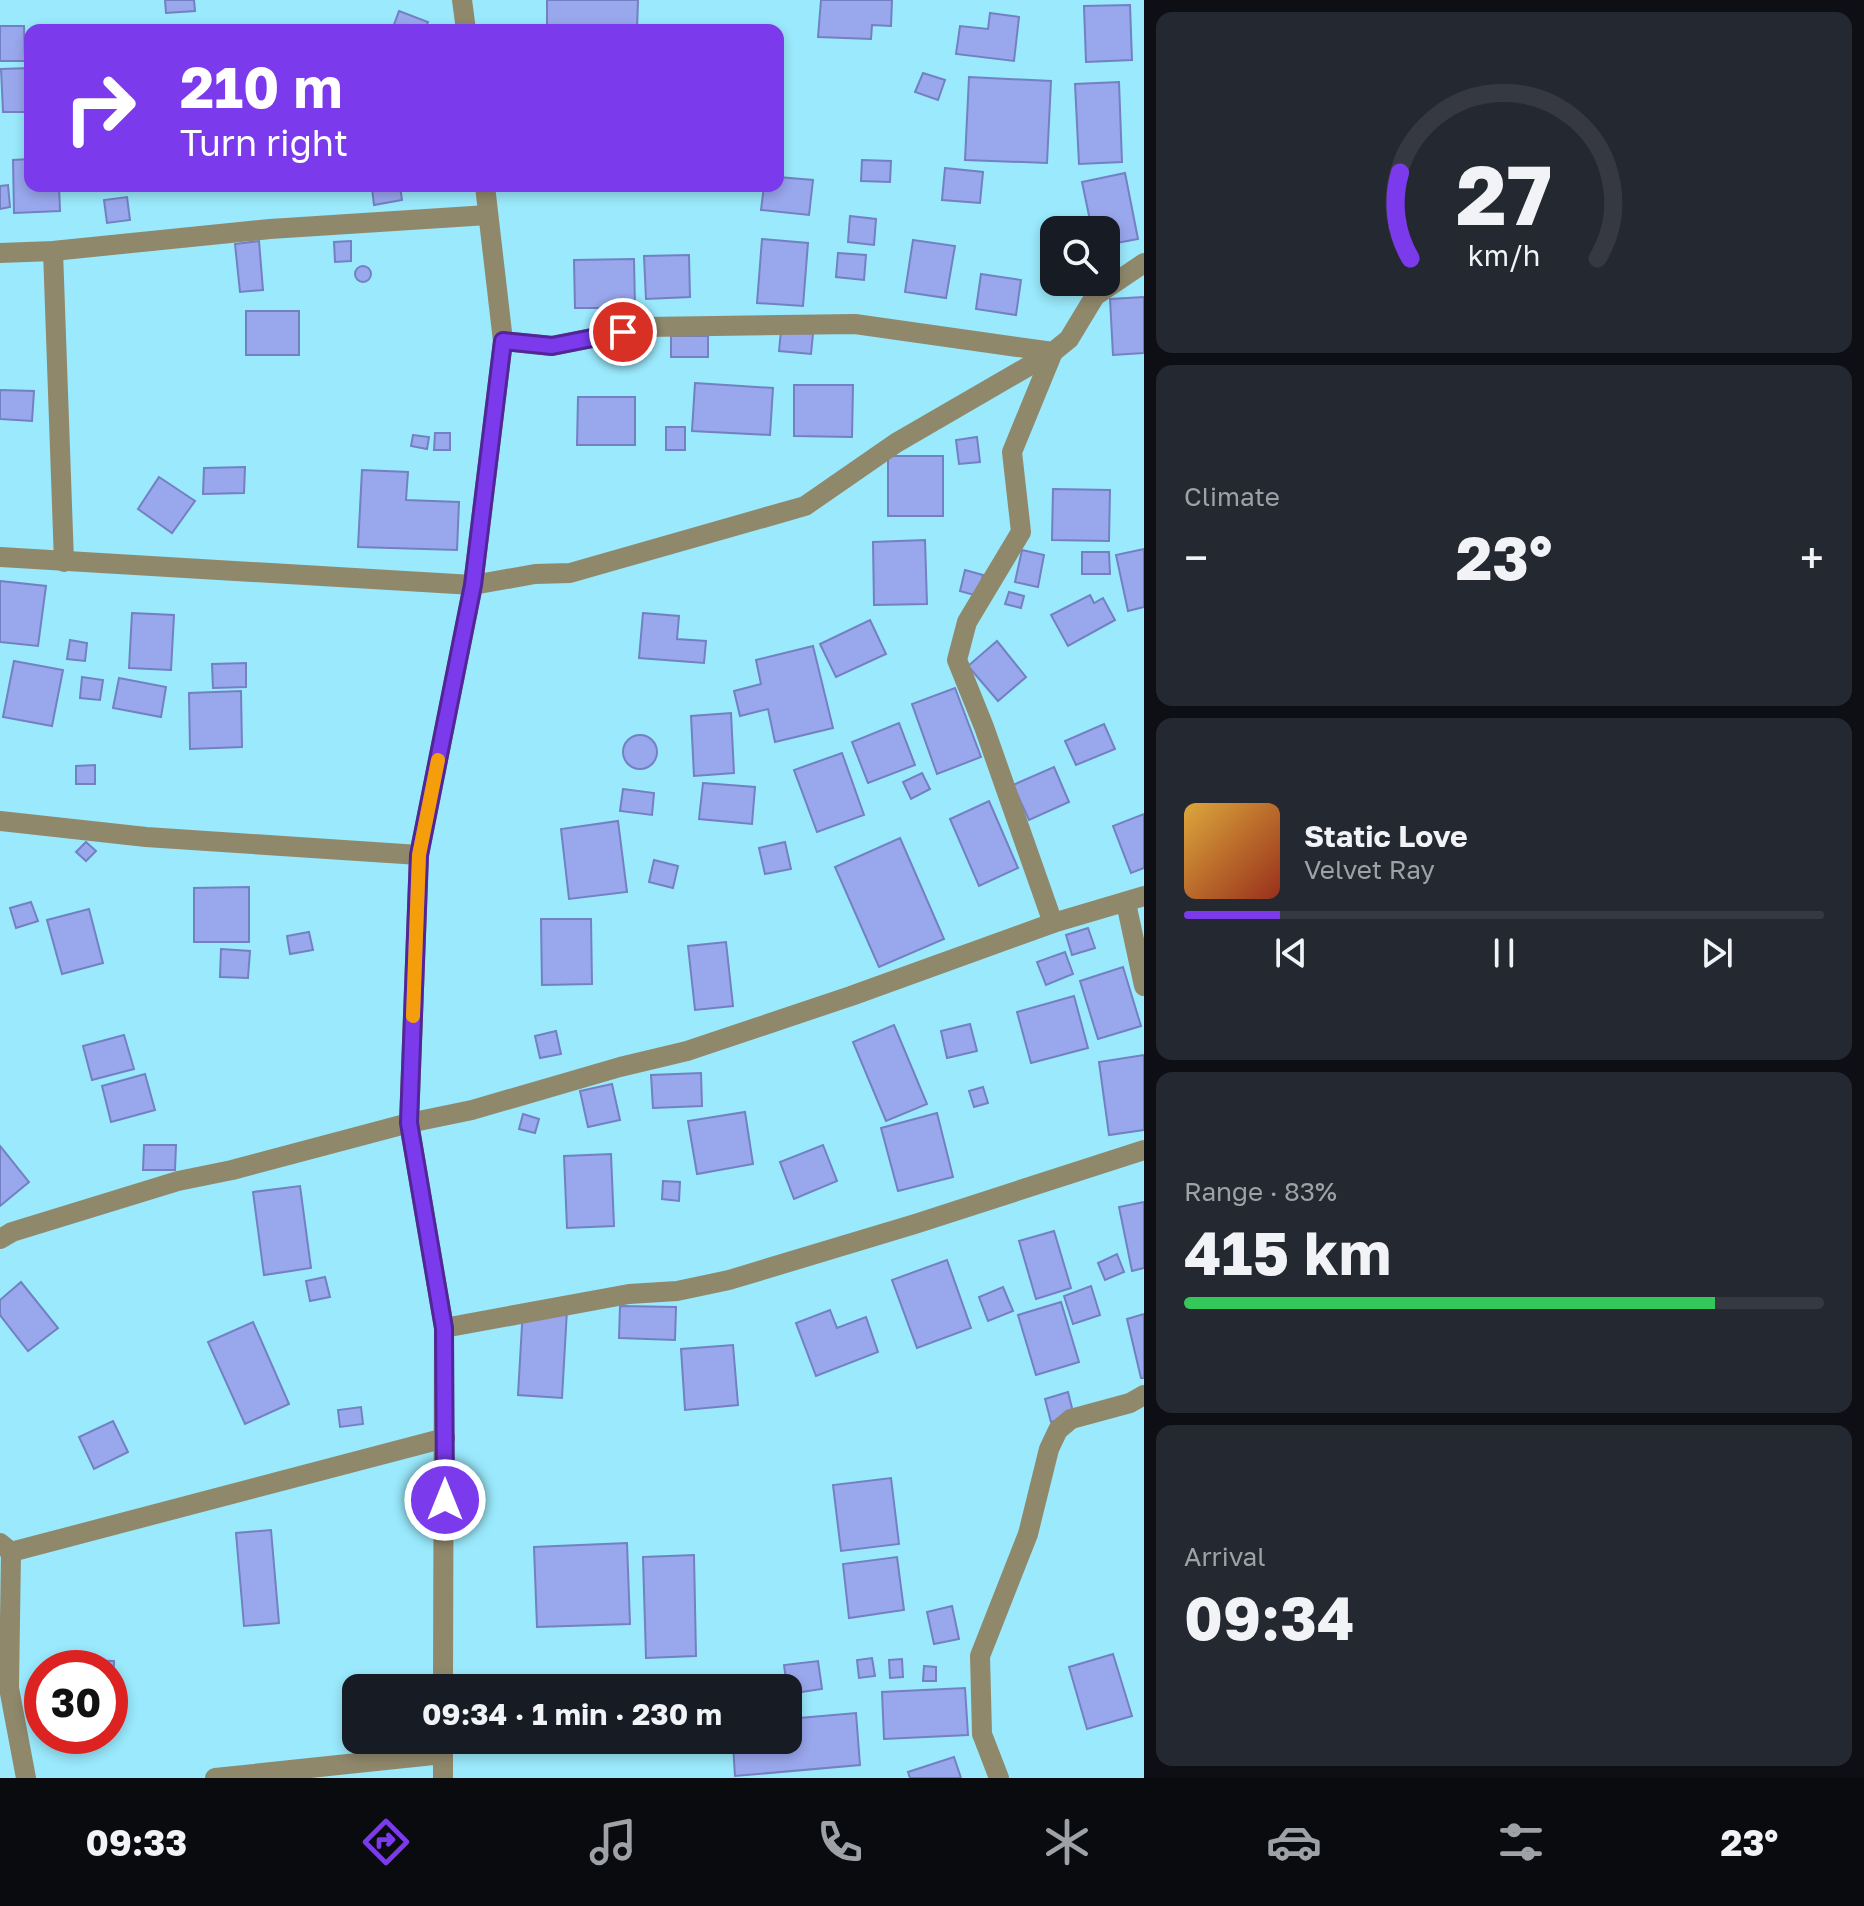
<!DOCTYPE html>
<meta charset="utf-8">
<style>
:root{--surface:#171b24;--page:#242831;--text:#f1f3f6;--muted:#9ea1a6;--line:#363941;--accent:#7c3aed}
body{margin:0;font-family:"Golos Text",sans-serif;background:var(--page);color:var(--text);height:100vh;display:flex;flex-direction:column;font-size:30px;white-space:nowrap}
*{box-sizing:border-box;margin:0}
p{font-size:26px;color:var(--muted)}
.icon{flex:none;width:44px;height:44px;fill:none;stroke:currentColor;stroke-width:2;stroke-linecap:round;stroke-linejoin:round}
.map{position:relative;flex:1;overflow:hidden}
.details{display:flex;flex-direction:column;gap:12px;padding:12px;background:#0d0f14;width:720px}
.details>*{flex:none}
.top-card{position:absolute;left:24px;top:24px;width:760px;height:168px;border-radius:16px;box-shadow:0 4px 12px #0003;background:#7c3aed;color:#fff;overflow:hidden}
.fabs{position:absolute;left:1040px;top:216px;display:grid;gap:16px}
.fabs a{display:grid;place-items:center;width:80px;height:80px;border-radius:16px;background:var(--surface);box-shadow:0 4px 12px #0003;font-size:40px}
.speed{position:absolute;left:24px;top:1650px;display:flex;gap:16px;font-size:40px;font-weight:700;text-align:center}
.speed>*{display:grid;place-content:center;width:104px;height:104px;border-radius:50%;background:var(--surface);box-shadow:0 4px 12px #0003;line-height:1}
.speed .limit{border:12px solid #d22;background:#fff;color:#111}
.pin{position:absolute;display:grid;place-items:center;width:68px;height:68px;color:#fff;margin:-34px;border:4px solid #fff;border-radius:50%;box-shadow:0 2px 8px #0007}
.me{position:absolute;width:88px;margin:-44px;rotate:0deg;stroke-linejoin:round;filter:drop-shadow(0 0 6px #0008)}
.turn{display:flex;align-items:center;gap:28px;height:168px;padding:0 24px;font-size:36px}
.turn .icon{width:104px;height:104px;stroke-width:2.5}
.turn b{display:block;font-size:56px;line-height:68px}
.big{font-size:60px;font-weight:700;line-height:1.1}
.details .tile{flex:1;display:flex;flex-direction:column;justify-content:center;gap:12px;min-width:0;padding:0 28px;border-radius:16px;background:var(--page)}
.details .dial{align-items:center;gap:0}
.dial svg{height:208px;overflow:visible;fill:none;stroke:var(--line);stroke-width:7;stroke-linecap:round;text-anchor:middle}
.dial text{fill:var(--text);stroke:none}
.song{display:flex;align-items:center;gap:24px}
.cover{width:96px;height:96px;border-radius:12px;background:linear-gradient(135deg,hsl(40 70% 55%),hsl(10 70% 35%))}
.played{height:8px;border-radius:4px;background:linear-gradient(90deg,var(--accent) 15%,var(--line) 15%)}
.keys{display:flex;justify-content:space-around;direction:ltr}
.heat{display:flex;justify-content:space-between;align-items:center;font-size:44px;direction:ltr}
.charge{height:12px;border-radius:6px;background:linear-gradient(90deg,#34c759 83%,var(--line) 0)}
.trip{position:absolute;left:342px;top:1674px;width:460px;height:80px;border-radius:16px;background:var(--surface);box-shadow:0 4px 12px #0003;font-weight:700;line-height:80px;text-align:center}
.tab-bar{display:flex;height:128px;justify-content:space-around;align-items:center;background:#090b0e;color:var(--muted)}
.tab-bar .icon{width:56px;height:56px}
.tab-bar .current{color:var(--accent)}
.tab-bar b{font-size:36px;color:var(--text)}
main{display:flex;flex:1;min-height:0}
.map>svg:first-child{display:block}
.building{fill:#99a7ed;stroke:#7380c2;stroke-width:2}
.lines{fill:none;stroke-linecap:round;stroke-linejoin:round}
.minor{stroke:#90886b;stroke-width:20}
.route-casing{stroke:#51269a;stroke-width:20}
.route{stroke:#7c3aed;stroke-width:14}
.slow{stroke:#f59e0b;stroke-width:14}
</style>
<main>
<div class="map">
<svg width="1144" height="1778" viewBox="0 0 1144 1778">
<rect width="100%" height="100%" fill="#9ae9fc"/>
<g class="building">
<path d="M 165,0 L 194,0 L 195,11 L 166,13 Z"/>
<path d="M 547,0 L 638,0 L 637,30 L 547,30 Z"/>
<path d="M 821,0 L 892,0 L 891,26 L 872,25 L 871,39 L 818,37 Z"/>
<path d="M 1130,5 L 1132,60 L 1086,62 L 1084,6 Z"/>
<path d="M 399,11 L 428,22 L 425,30 L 392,30 Z"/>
<path d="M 990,13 L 1019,17 L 1014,61 L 956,54 L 960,26 L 988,29 Z"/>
<path d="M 0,26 L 24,26 L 25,61 L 0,61 Z"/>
<path d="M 30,68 L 30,112 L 3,112 L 1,69 Z"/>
<path d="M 923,73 L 945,80 L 938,100 L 915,92 Z"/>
<path d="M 969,77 L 1051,81 L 1047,163 L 965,160 Z"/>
<path d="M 1119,82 L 1122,162 L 1079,164 L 1075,84 Z"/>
<path d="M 30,159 L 30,186 L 59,186 L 60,211 L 14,213 L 13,160 Z"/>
<path d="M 862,160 L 891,161 L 890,182 L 861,181 Z"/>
<path d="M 945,168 L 983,172 L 980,203 L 942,200 Z"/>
<path d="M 1125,173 L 1138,239 L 1106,245 L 1106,230 L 1092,230 L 1082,182 Z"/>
<path d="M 778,177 L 813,180 L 809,215 L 761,210 L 764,186 L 778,186 Z"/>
<path d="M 8,185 L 10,207 L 0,209 L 0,186 Z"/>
<path d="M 400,186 L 402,200 L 374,205 L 372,188 Z"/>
<path d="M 127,197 L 130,220 L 107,223 L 104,200 Z"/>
<path d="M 850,216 L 876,219 L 874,245 L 848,242 Z"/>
<path d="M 762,239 L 808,243 L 803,306 L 757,303 Z"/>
<path d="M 913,240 L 955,246 L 946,298 L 905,292 Z"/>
<path d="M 259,241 L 263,290 L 240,292 L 235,244 Z"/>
<path d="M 351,241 L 351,261 L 335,262 L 334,242 Z"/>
<path d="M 838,253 L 866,255 L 864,280 L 836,277 Z"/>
<path d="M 689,255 L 690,297 L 646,299 L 644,256 Z"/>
<path d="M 634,259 L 635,308 L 575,308 L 574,260 Z"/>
<circle cx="363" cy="274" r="8"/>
<path d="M 981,274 L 1021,280 L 1016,315 L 976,309 Z"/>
<path d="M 1144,297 L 1144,353 L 1113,355 L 1110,299 Z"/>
<rect x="246" y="311" width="53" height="44"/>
<path d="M 781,331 L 813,334 L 811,354 L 779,351 Z"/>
<rect x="671" y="336" width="37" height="21"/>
<path d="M 695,383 L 773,388 L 770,435 L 692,431 Z"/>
<path d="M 794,385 L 853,385 L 852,437 L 794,436 Z"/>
<path d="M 0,390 L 34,391 L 32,421 L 0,419 Z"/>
<path d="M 578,397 L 635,397 L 635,445 L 577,445 Z"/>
<rect x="666" y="427" width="19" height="23"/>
<path d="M 435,433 L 450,433 L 450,450 L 434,450 Z"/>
<path d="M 413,435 L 429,437 L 427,449 L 411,446 Z"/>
<path d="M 977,437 L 980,462 L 959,464 L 956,440 Z"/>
<rect x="888" y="456" width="55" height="60"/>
<path d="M 245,467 L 244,493 L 203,494 L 204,468 Z"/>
<path d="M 362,470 L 408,472 L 406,500 L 459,502 L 457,550 L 358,547 Z"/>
<path d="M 159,477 L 195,501 L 172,533 L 138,509 Z"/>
<path d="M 1053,489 L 1110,490 L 1109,541 L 1052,540 Z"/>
<path d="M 925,540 L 927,604 L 874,605 L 873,542 Z"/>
<path d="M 1144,549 L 1144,607 L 1128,611 L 1116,555 Z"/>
<path d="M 1022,550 L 1044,555 L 1038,587 L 1015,582 Z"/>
<path d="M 1082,552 L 1109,552 L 1110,574 L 1082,574 Z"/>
<path d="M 965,570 L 983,575 L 978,596 L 960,591 Z"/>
<path d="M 0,581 L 46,586 L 38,646 L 0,642 Z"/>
<path d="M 1009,592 L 1024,596 L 1021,608 L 1005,604 Z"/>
<path d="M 1090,595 L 1094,603 L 1103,598 L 1115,620 L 1068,646 L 1051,615 Z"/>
<path d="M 132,613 L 174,615 L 171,670 L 129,668 Z"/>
<path d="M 643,613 L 679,616 L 677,639 L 706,641 L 704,663 L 639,658 Z"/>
<path d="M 870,620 L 886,654 L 836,677 L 820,644 Z"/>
<path d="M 70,640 L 87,643 L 85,661 L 67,659 Z"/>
<path d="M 997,641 L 1026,677 L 998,701 L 968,666 Z"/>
<path d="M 813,646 L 833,728 L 775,742 L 768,709 L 740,716 L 734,691 L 761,684 L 756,660 Z"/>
<path d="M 14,661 L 63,670 L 52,726 L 3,717 Z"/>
<path d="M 246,663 L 246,687 L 213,688 L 212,664 Z"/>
<path d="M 82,677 L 103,680 L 100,700 L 80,698 Z"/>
<path d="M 119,678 L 166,687 L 161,717 L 113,708 Z"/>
<path d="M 955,688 L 981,757 L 937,774 L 912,704 Z"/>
<path d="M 241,691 L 242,747 L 190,749 L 189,693 Z"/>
<path d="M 731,713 L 734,773 L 694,776 L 691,716 Z"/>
<path d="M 899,723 L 915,765 L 868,783 L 852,742 Z"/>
<path d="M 1104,724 L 1115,749 L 1076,765 L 1065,741 Z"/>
<circle cx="640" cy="752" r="17"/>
<path d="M 842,753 L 864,815 L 817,832 L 794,770 Z"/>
<path d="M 95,765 L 95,784 L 76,784 L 76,766 Z"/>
<path d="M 1054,767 L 1069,802 L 1029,820 L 1013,785 Z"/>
<path d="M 922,773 L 930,789 L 911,799 L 903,782 Z"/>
<path d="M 703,783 L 755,787 L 752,824 L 699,819 Z"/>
<path d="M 623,789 L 654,793 L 652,815 L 620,811 Z"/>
<path d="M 989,801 L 1018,868 L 979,886 L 950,819 Z"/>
<path d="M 1144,814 L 1144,868 L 1131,873 L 1113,826 Z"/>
<path d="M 618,821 L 627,892 L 569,899 L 561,829 Z"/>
<path d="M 900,838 L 944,939 L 879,967 L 835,867 Z"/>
<path d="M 86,842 L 96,851 L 86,861 L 76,852 Z"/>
<path d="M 785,842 L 791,869 L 765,874 L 759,848 Z"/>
<path d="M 654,860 L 678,866 L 673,888 L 649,882 Z"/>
<path d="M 249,887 L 249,942 L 194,942 L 194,888 Z"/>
<path d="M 31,902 L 38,921 L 16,928 L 10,908 Z"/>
<path d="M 89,909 L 103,963 L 62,974 L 47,920 Z"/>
<path d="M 541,919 L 591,919 L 592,984 L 542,985 Z"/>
<path d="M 1088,928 L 1095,948 L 1072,955 L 1066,935 Z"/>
<path d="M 309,932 L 313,950 L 290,954 L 287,936 Z"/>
<path d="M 726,942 L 733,1006 L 695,1010 L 688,946 Z"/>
<path d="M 221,949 L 250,951 L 248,978 L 220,977 Z"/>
<path d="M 1065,952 L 1073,974 L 1046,985 L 1037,962 Z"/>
<path d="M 1123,967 L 1141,1026 L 1098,1039 L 1080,981 Z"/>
<path d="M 1074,996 L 1088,1048 L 1031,1063 L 1017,1012 Z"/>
<path d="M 970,1024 L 977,1051 L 947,1058 L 941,1031 Z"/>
<path d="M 894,1025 L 927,1104 L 886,1121 L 853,1042 Z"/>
<path d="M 556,1031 L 561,1054 L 540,1058 L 535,1036 Z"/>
<path d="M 124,1035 L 134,1069 L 92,1080 L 83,1046 Z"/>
<path d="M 1144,1055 L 1144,1130 L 1109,1135 L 1099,1062 Z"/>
<path d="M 701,1073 L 702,1106 L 653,1108 L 651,1075 Z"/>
<path d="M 145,1074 L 155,1110 L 111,1122 L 102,1086 Z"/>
<path d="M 612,1084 L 620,1120 L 588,1127 L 580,1091 Z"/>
<path d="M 983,1087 L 988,1103 L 974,1107 L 969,1091 Z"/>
<path d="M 745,1112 L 753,1164 L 697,1174 L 688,1121 Z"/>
<path d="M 937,1113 L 953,1177 L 898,1191 L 881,1128 Z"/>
<path d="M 523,1114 L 539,1119 L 535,1133 L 519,1129 Z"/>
<path d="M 144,1145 L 176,1145 L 175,1170 L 143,1170 Z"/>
<path d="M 823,1145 L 837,1181 L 794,1199 L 780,1162 Z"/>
<path d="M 0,1146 L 29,1182 L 0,1206 Z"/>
<path d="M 611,1154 L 614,1226 L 567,1228 L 564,1156 Z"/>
<path d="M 663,1181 L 680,1182 L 679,1201 L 662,1199 Z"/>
<path d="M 300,1186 L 311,1268 L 264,1275 L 253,1192 Z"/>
<path d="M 1144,1202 L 1144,1268 L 1132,1271 L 1119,1207 Z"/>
<path d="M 1054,1231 L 1071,1288 L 1036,1299 L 1019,1241 Z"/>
<path d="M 1117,1254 L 1124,1272 L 1105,1280 L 1098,1263 Z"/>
<path d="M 947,1260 L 971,1328 L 917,1348 L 892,1280 Z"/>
<path d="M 325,1277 L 330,1297 L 310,1301 L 306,1281 Z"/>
<path d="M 21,1282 L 58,1328 L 28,1351 L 0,1315 L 0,1300 Z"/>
<path d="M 1091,1286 L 1100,1315 L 1073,1324 L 1064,1296 Z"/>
<path d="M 1003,1287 L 1013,1311 L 988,1321 L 979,1297 Z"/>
<path d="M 1061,1302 L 1079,1362 L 1036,1375 L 1018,1315 Z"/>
<path d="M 620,1306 L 676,1307 L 675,1340 L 619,1338 Z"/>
<path d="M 523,1308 L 567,1310 L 562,1398 L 518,1395 Z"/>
<path d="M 830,1310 L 837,1328 L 866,1317 L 878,1352 L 816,1376 L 796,1323 Z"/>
<path d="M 1144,1314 L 1144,1378 L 1141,1378 L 1127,1319 Z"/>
<path d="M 253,1322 L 289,1404 L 245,1424 L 208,1342 Z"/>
<path d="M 733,1345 L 738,1405 L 685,1410 L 681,1349 Z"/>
<path d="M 1068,1392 L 1074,1416 L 1051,1422 L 1045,1399 Z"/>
<path d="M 361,1407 L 363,1424 L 340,1427 L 338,1410 Z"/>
<path d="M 113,1421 L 128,1452 L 94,1469 L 79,1437 Z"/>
<path d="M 891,1478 L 899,1544 L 841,1551 L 833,1485 Z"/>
<path d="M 271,1530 L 279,1623 L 244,1626 L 236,1533 Z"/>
<path d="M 627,1543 L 630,1624 L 537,1627 L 534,1547 Z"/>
<path d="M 694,1555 L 696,1656 L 646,1658 L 643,1557 Z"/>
<path d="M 897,1557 L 904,1610 L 849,1618 L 843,1564 Z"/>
<path d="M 952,1606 L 959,1639 L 934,1644 L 927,1612 Z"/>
<path d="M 1113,1654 L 1132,1716 L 1087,1729 L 1069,1667 Z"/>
<path d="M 872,1658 L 875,1676 L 859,1678 L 857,1660 Z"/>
<path d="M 902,1659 L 903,1677 L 890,1678 L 889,1660 Z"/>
<path d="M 64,1660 L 114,1661 L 113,1696 L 110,1696 L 110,1668 L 63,1668 Z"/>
<path d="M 818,1661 L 822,1689 L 788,1694 L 784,1665 Z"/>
<path d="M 924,1666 L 936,1667 L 936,1681 L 923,1681 Z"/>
<path d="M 738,1675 L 740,1688 L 711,1688 L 710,1679 Z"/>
<path d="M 965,1688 L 968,1735 L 884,1739 L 882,1692 Z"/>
<path d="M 856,1713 L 860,1765 L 735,1776 L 733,1745 L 716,1746 L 716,1740 L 788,1740 L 788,1719 Z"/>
<path d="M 954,1757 L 961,1778 L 910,1778 L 908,1772 Z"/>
</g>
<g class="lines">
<g class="minor">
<path d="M 462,0 L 466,30"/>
<path d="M 53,251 L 64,562"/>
<path d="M 0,253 L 53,251 L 270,229 L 488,215"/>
<path d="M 503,341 L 552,346 L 646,327 L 855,324 L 1053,352 L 1012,452 L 1021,532 L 967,622 L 957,660 L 984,727 L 1053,923"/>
<path d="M 0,557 L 473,585 L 535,574 L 570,573 L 805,506 L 896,443 L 1053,352 L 1069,339 L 1095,296 L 1144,263"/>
<path d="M 0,821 L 146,837 L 419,855"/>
<path d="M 1126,903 L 1144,986"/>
<path d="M 0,1239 L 12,1232 L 178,1181 L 232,1170 L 409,1123 L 472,1110 L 620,1067 L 687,1051 L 851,996 L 1053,923 L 1144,896"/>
<path d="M 444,1328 L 629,1294 L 677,1291 L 729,1280 L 915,1224 L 1144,1150"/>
<path d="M 0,1543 L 11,1552 L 9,1688 L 26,1778"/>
<path d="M 11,1552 L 445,1438"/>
<path d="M 443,1688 L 444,1328 L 409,1123 L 419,855 L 473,585 L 503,341 L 485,186"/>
<path d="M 215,1778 L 443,1754"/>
<path d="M 443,1778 L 443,1742"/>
<path d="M 999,1778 L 982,1734 L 980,1656 L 1028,1534 L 1049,1449 L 1058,1430 L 1071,1419 L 1130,1403 L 1144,1395"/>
</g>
</g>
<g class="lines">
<g class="route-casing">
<path id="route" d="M 445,1500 L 444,1328 L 409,1123 L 419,855 L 473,585 L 503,341 L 552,346 L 623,332"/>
</g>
<use href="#route" class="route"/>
<path class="slow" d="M 413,1016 L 419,855 L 438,760"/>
</g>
</svg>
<div class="fabs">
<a><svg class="icon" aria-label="search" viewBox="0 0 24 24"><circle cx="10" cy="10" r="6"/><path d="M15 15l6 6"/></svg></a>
</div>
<div class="speed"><div class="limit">30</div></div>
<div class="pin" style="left:623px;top:332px;background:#d93025"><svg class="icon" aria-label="arrive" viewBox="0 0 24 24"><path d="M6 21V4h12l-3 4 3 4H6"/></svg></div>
<svg class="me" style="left:445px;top:1500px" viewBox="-20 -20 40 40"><circle r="17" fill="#7c3aed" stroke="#fff" stroke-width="3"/><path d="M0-11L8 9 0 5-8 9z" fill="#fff"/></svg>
<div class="trip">09:34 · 1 min · 230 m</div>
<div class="top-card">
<div class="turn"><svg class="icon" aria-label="right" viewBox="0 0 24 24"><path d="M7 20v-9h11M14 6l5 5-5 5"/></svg><div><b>210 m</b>Turn right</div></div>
</div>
</div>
<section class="details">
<div class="tile dial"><svg viewBox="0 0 100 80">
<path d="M14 69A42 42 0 1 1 86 69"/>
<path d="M14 69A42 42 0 0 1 10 36" stroke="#7c3aed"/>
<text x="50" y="56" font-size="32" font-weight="700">27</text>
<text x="50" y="72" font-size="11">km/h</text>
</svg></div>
<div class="tile"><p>Climate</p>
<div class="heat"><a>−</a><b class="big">23°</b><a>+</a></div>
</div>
<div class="tile">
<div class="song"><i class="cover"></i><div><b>Static Love</b><p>Velvet Ray</p></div></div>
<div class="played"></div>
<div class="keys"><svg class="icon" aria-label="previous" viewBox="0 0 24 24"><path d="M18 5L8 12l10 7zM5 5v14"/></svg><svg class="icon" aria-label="pause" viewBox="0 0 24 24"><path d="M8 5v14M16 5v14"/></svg><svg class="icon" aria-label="next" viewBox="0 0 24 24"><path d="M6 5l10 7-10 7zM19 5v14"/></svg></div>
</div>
<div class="tile"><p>Range · 83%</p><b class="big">415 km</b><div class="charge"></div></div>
<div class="tile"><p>Arrival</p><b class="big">09:34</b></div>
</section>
</main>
<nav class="tab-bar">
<b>09:33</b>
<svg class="icon current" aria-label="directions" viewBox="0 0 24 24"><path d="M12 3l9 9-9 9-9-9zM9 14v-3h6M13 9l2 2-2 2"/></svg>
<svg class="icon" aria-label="music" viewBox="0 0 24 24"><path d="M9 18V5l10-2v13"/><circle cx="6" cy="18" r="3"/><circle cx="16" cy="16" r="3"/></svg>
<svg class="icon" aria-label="phone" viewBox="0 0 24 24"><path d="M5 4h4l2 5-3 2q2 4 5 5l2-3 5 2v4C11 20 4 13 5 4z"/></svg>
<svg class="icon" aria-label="climate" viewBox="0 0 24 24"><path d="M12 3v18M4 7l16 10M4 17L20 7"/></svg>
<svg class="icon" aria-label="car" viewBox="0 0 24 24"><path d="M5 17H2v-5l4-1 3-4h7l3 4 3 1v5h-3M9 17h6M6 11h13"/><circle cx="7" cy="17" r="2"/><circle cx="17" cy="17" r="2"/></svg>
<svg class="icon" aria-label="filters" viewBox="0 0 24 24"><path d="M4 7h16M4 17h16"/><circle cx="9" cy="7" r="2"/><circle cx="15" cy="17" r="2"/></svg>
<b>23°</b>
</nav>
